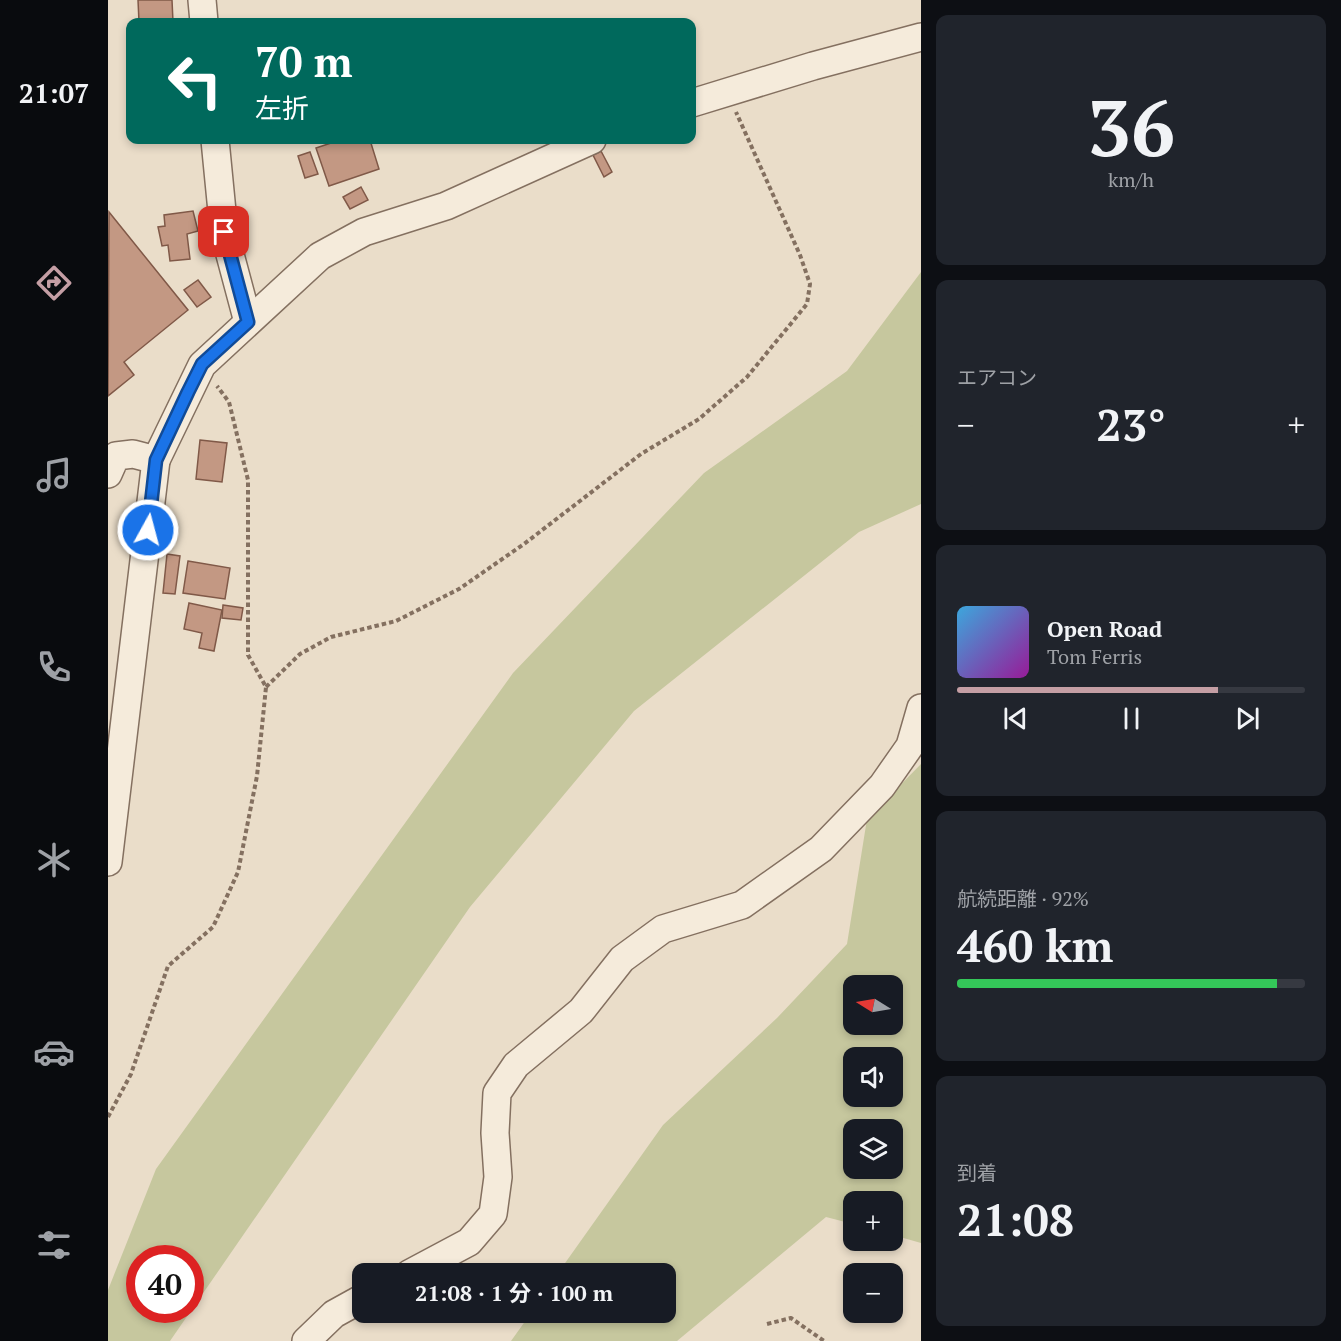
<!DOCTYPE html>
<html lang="ja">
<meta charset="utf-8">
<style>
:root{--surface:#171b24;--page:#20242c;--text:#f1f3f6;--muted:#9ea1a6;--line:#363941;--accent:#c49ea4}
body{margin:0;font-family:"PT Serif","Noto Sans JP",serif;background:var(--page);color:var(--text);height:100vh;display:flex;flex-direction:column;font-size:22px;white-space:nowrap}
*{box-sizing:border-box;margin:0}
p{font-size:20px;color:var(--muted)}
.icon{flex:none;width:33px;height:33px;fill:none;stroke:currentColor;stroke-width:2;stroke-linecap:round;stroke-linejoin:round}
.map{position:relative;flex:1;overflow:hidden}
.drawer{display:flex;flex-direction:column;gap:15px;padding:15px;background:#0d0f14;width:420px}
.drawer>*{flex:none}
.top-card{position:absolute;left:18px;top:18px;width:570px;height:126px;border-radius:12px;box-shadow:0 3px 9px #0003;background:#00695c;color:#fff;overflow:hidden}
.needle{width:39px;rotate:281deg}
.fabs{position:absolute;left:735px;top:975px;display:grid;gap:12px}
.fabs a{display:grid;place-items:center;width:60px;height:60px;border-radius:12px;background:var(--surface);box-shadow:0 3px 9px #0003;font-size:30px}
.speed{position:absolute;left:18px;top:1245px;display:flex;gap:12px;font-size:30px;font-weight:700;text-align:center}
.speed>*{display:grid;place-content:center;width:78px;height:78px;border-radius:50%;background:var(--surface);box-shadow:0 3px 9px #0003;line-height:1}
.speed .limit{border:9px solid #d22;background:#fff;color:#111}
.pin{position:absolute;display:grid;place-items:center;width:51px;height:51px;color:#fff;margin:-26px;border-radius:12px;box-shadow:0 3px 9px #0006}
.me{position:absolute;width:66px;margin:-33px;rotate:7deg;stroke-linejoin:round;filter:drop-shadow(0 0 4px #0008)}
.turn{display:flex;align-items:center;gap:21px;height:126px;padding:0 30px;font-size:27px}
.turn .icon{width:78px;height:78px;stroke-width:2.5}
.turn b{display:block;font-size:42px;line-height:51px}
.big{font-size:45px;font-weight:700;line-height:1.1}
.drawer .tile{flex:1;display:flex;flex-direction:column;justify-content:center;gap:9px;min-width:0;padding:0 21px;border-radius:12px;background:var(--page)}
.drawer .dial{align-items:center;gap:0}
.dial b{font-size:78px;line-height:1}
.song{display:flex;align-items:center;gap:18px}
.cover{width:72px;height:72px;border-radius:9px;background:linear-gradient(135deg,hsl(200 70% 55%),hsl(300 70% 35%))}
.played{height:6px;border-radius:3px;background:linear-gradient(90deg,var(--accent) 75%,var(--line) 75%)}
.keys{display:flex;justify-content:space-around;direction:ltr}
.heat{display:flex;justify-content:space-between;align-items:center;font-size:33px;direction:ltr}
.charge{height:9px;border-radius:4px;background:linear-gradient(90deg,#34c759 92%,var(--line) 0)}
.trip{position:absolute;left:244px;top:1263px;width:324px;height:60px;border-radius:12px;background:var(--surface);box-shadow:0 3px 9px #0003;font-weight:700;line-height:60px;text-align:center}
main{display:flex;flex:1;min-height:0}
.tab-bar{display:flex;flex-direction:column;width:108px;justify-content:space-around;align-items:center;background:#090b0e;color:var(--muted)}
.tab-bar .icon{width:42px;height:42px}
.tab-bar .on{color:var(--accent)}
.tab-bar b{font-size:27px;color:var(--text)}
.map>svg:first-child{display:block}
.green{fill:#c6c79e;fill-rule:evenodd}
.building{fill:#c39883;stroke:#805948;stroke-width:1.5}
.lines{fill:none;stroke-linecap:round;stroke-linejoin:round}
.minor-casing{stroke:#847060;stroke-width:30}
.path{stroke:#847060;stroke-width:4;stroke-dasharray:4.5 3;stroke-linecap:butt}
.minor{stroke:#f5ebdb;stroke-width:27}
.route-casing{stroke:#114b97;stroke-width:15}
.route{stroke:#1a73e8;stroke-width:10}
</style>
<main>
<nav class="tab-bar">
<b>21:07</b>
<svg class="icon on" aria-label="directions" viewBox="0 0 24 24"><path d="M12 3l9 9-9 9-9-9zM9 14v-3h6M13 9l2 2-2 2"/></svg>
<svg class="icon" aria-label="music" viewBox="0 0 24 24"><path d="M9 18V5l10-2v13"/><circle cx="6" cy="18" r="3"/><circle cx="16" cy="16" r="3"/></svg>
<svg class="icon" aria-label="phone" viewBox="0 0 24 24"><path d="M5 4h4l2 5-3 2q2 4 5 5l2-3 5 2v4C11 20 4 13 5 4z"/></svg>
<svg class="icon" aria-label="climate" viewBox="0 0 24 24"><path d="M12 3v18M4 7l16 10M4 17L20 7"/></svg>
<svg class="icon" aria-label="car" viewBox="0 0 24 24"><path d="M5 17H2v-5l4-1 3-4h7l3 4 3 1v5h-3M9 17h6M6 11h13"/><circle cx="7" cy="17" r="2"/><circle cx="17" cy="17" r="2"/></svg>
<svg class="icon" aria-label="filters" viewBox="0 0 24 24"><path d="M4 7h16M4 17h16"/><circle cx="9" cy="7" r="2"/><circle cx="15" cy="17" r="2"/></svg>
</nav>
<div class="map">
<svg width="813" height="1341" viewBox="0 0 813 1341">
<rect width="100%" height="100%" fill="#eaddc9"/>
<g class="green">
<path d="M 813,272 L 813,504 L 751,532 L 526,711 L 362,907 L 62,1341 L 0,1341 L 0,1290 L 48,1169 L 405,673 L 596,473 L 739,371 ZM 32,1258 L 82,1258 L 82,1310 L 32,1310 Z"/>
<path d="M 813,764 L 813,1243 L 785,1235 L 784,1202 L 746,1202 L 745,1224 L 718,1217 L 569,1341 L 403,1341 L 423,1313 L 558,1312 L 558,1274 L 450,1273 L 555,1125 L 669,1018 L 739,944 L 759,819 ZM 746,986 L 784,986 L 784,1024 L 746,1024 ZM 746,1058 L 784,1058 L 784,1096 L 746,1096 ZM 746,1130 L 784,1130 L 784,1168 L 746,1168 Z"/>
</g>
<g class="building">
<path d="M 30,0 L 64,0 L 65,22 L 31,22 Z"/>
<path d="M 232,140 L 262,140 L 271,169 L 221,186 L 208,148 Z"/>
<path d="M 493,151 L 504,172 L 496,177 L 485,155 Z"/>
<path d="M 202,152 L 210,174 L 197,178 L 190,156 Z"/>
<path d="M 253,187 L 260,200 L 242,209 L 235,197 Z"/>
<path d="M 85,211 L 90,231 L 79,234 L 82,259 L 62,261 L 60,245 L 54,246 L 50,227 L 57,226 L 56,215 Z"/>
<path d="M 1,212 L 80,310 L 16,362 L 26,375 L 0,396 Z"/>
<path d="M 90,280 L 103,297 L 89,307 L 76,290 Z"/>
<path d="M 92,440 L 119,443 L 114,482 L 88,479 Z"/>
<path d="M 59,554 L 72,556 L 67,594 L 55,593 Z"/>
<path d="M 80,561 L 122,568 L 117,599 L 75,593 Z"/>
<path d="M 81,603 L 114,610 L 106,651 L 91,648 L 94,633 L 76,629 Z"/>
<path d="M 115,605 L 135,608 L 133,620 L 114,618 Z"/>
</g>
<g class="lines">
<g class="minor-casing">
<g id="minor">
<path d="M 94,0 L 96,22"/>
<path d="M 584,103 L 705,66 L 813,37"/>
<path d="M 107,140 L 116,232 L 140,322"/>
<path d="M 0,474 L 8,456 L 25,454 L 48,460 L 94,365 L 212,256 L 256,232 L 338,206 L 484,140"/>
<path d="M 0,862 L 48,460"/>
<path d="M 301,1274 L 361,1242 L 385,1214 L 390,1177 L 387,1133 L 389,1093 L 408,1065 L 473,1011 L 514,959 L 555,929 L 634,905 L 713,849 L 774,786 L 802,746 L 813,708"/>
<path d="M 198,1341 L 226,1314 L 255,1298"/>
</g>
</g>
<g class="path">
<path d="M 158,687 L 192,654 L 223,637 L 288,621 L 351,589 L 416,544 L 533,454 L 591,419 L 639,377 L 699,304 L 702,284 L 692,255 L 628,112"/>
<path d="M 0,1117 L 23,1074 L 60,966 L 105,927 L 130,872 L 149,776 L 158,687 L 140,655 L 140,480 L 121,402 L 109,386"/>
<path d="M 659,1324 L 683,1318 L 716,1341"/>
</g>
<use href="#minor" class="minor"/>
</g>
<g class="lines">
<g class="route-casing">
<path id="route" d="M 40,530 L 48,460 L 80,392 L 94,364 L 140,322 L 116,232"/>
</g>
<use href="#route" class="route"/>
</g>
</svg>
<div class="fabs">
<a><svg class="needle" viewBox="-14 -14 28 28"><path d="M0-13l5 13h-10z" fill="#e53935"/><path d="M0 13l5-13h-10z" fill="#9ea1a6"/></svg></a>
<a><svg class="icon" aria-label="sound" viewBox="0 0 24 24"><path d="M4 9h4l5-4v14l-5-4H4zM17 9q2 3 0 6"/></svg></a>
<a><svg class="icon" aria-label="layers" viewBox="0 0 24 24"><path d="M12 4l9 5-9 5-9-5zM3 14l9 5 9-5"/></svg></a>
<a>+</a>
<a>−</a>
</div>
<div class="speed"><div class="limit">40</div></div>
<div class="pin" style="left:116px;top:232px;background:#d93025"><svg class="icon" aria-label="arrive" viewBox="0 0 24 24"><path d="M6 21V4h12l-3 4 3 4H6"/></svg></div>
<svg class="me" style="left:40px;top:530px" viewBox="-20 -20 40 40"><circle r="17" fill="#1a73e8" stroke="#fff" stroke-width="3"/><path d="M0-11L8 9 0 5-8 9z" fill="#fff"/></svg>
<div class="trip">21:08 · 1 分 · 100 m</div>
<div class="top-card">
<div class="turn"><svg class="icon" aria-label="left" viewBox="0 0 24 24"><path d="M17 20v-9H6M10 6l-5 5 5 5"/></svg><div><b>70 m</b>左折</div></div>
</div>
</div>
<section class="drawer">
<div class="tile dial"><b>36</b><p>km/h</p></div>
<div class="tile"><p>エアコン</p>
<div class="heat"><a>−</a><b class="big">23°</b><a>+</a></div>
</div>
<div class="tile">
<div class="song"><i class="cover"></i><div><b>Open Road</b><p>Tom Ferris</p></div></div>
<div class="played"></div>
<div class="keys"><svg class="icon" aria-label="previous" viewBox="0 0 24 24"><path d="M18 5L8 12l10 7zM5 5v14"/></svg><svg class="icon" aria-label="pause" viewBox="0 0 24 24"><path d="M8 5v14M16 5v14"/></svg><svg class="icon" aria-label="next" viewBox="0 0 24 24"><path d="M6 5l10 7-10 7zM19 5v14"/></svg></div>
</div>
<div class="tile"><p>航続距離 · 92%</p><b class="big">460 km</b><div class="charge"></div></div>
<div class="tile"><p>到着</p><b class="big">21:08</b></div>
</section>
</main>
